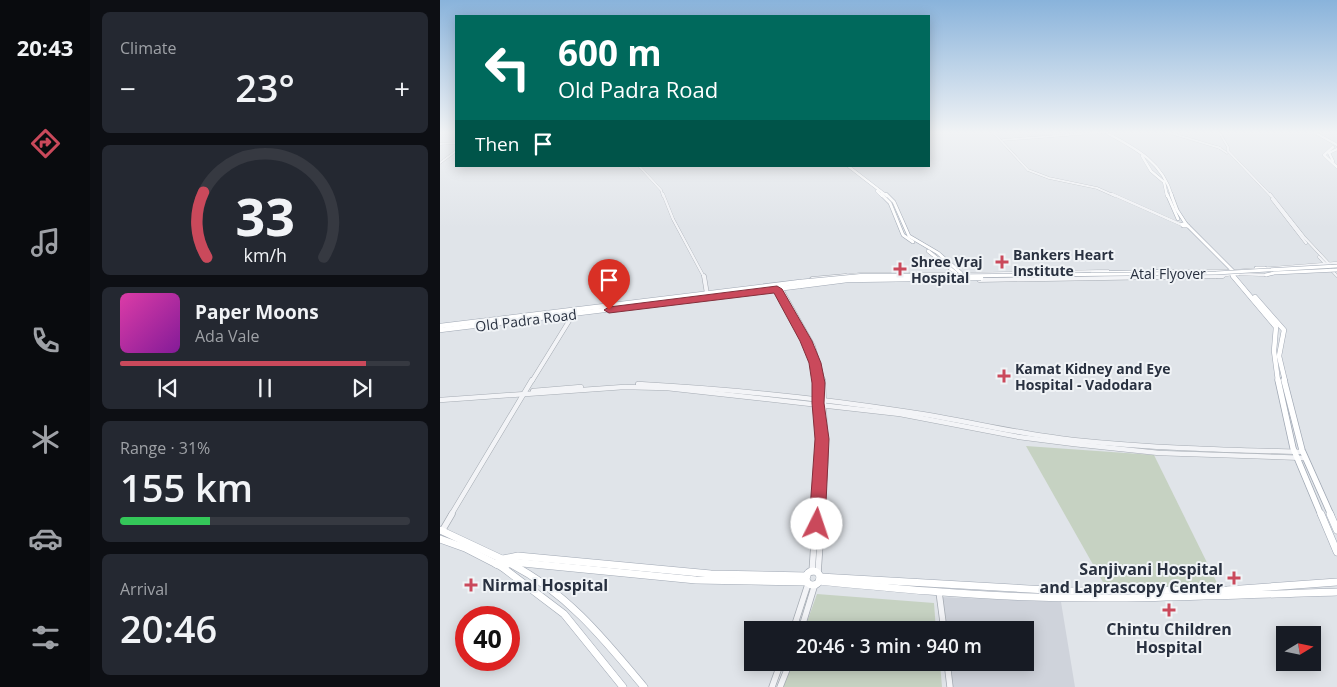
<!DOCTYPE html>
<meta charset="utf-8">
<style>
:root{--surface:#171b24;--page:#242831;--text:#f1f3f6;--muted:#9ea1a6;--line:#363941;--accent:#ca495b}
body{margin:0;font-family:"Open Sans",sans-serif;background:var(--page);color:var(--text);height:100vh;display:flex;flex-direction:column;font-size:19px;white-space:nowrap}
*{box-sizing:border-box;margin:0}
p{font-size:16px;color:var(--muted)}
.icon{flex:none;width:28px;height:28px;fill:none;stroke:currentColor;stroke-width:2;stroke-linecap:round;stroke-linejoin:round}
.map{position:relative;flex:1;overflow:hidden}
.sheet{display:flex;flex-direction:column;gap:12px;padding:12px;background:#0d0f14;width:350px}
.sheet>*{flex:none}
.guide{position:absolute;left:15px;top:15px;width:475px;height:152px;border-radius:0px;box-shadow:0 2px 12px #0003;background:#00695c;color:#fff;overflow:hidden}
.needle{width:32px;rotate:80deg}
.fabs{position:absolute;left:836px;top:626px;display:grid;gap:10px}
.fabs a{display:grid;place-items:center;width:45px;height:45px;border-radius:0px;background:var(--surface);box-shadow:0 2px 12px #0003;font-size:25px}
.speed{position:absolute;left:15px;top:606px;display:flex;gap:10px;font-size:25px;font-weight:700;text-align:center}
.speed>*{display:grid;place-content:center;width:65px;height:65px;border-radius:50%;background:var(--surface);box-shadow:0 2px 12px #0003;line-height:1}
.speed .limit{border:8px solid #d22;background:#fff;color:#111}
.pin{position:absolute;display:grid;place-items:center;width:42px;height:42px;color:#fff;margin:-51px -21px;border-radius:50% 50% 50% 0;rotate:-45deg;box-shadow:0 0 5px #0007}
.pin .icon{rotate:45deg}
.me{position:absolute;width:55px;margin:-28px;rotate:4deg;stroke-linejoin:round;filter:drop-shadow(0 0 4px #0008)}
.turn{display:flex;align-items:center;gap:18px;height:105px;padding:0 20px;font-size:22px}
.turn .icon{width:65px;height:65px;stroke-width:2.5}
.turn b{display:block;font-size:35px;line-height:42px}
.then{display:flex;align-items:center;height:48px;padding:0 20px;background:#0003;gap:10px;font-size:19px}
.big{font-size:38px;font-weight:600;line-height:1.1}
.sheet .card{flex:1;display:flex;flex-direction:column;justify-content:center;gap:8px;min-width:0;padding:0 18px;border-radius:8px;background:var(--page)}
.sheet .dial{align-items:center;gap:0}
.dial svg{height:130px;overflow:visible;fill:none;stroke:var(--line);stroke-width:7;stroke-linecap:round;text-anchor:middle}
.dial text{fill:var(--text);stroke:none}
.song{display:flex;align-items:center;gap:15px}
.cover{width:60px;height:60px;border-radius:8px;background:linear-gradient(135deg,hsl(320 70% 55%),hsl(290 70% 35%))}
.played{height:5px;border-radius:2px;background:linear-gradient(90deg,var(--accent) 85%,var(--line) 85%)}
.keys{display:flex;justify-content:space-around;direction:ltr}
.heat{display:flex;justify-content:space-between;align-items:center;font-size:28px;direction:ltr}
.charge{height:8px;border-radius:4px;background:linear-gradient(90deg,#34c759 31%,var(--line) 0)}
.trip{position:absolute;left:304px;top:621px;width:290px;height:50px;border-radius:0px;background:var(--surface);box-shadow:0 2px 12px #0003;font-weight:600;line-height:50px;text-align:center}
main{display:flex;flex:1;min-height:0}
.tab-bar{display:flex;flex-direction:column;width:90px;justify-content:space-around;align-items:center;background:#090b0e;color:var(--muted)}
.tab-bar .icon{width:35px;height:35px}
.tab-bar .on{color:var(--accent)}
.tab-bar b{font-size:22px;color:var(--text)}
.map>svg:first-child{display:block}
.built{fill:#cfd3db}
.green{fill:#c6d2c2}
.lines{fill:none;stroke-linecap:round;stroke-linejoin:round}
.minor-far4-casing{stroke:#a5abb3;stroke-width:2.5}
.minor-far3-casing{stroke:#a5abb3;stroke-width:3}
.minor-far2-casing{stroke:#a5abb3;stroke-width:5}
.minor-far1-casing{stroke:#a5abb3;stroke-width:5.5}
.minor-casing{stroke:#a5abb3;stroke-width:7}
.major-far4-casing{stroke:#a0a8b4;stroke-width:3}
.major-far3-casing{stroke:#a0a8b4;stroke-width:4}
.major-far2-casing{stroke:#a0a8b4;stroke-width:5.5}
.major-far1-casing{stroke:#a0a8b4;stroke-width:7}
.major-casing{stroke:#a0a8b4;stroke-width:8}
.minor-far4{stroke:#f3f4f7;stroke-width:2}
.minor-far3{stroke:#f3f4f7;stroke-width:2.5}
.minor-far2{stroke:#f3f4f7;stroke-width:4}
.minor-far1{stroke:#f3f4f7;stroke-width:4.5}
.minor{stroke:#f3f4f7;stroke-width:5.5}
.major-far4{stroke:#fff;stroke-width:2.5}
.major-far3{stroke:#fff;stroke-width:3}
.major-far2{stroke:#fff;stroke-width:4.5}
.major-far1{stroke:#fff;stroke-width:5.5}
.major{stroke:#fff;stroke-width:7}
.major-bridge-far1-casing{stroke:#a0a8b4;stroke-width:4;stroke-linecap:butt}
.major-bridge-casing{stroke:#a0a8b4;stroke-width:5.5;stroke-linecap:butt}
.major-bridge-far1{stroke:#fff;stroke-width:3}
.major-bridge{stroke:#fff;stroke-width:4.5}
.route{fill:#ca495b;stroke:#832f3b}
.poi-dot{fill:#ca495b;stroke:#f0f3f6;stroke-width:2}
.labels{text-anchor:middle;dominant-baseline:central;stroke-width:4;stroke-linejoin:round;paint-order:stroke}
.poi-label{font-size:14px;font-weight:bold;fill:#293140;stroke:#f0f3f6;text-anchor:start}
.street-label{font-size:14px;fill:#293140;stroke:#f0f3f6}
.near-poi-label{font-size:16px;font-weight:bold;fill:#293140;stroke:#f0f3f6;text-anchor:end}
</style>
<main>
<nav class="tab-bar">
<b>20:43</b>
<svg class="icon on" aria-label="directions" viewBox="0 0 24 24"><path d="M12 3l9 9-9 9-9-9zM9 14v-3h6M13 9l2 2-2 2"/></svg>
<svg class="icon" aria-label="music" viewBox="0 0 24 24"><path d="M9 18V5l10-2v13"/><circle cx="6" cy="18" r="3"/><circle cx="16" cy="16" r="3"/></svg>
<svg class="icon" aria-label="phone" viewBox="0 0 24 24"><path d="M5 4h4l2 5-3 2q2 4 5 5l2-3 5 2v4C11 20 4 13 5 4z"/></svg>
<svg class="icon" aria-label="climate" viewBox="0 0 24 24"><path d="M12 3v18M4 7l16 10M4 17L20 7"/></svg>
<svg class="icon" aria-label="car" viewBox="0 0 24 24"><path d="M5 17H2v-5l4-1 3-4h7l3 4 3 1v5h-3M9 17h6M6 11h13"/><circle cx="7" cy="17" r="2"/><circle cx="17" cy="17" r="2"/></svg>
<svg class="icon" aria-label="filters" viewBox="0 0 24 24"><path d="M4 7h16M4 17h16"/><circle cx="9" cy="7" r="2"/><circle cx="15" cy="17" r="2"/></svg>
</nav>
<section class="sheet">
<div class="card"><p>Climate</p>
<div class="heat"><a>−</a><b class="big">23°</b><a>+</a></div>
</div>
<div class="card dial"><svg viewBox="0 0 100 80">
<path d="M14 69A42 42 0 1 1 86 69"/>
<path d="M14 69A42 42 0 0 1 12 29" stroke="#ca495b"/>
<text x="50" y="56" font-size="32" font-weight="700">33</text>
<text x="50" y="72" font-size="11">km/h</text>
</svg></div>
<div class="card">
<div class="song"><i class="cover"></i><div><b>Paper Moons</b><p>Ada Vale</p></div></div>
<div class="played"></div>
<div class="keys"><svg class="icon" aria-label="previous" viewBox="0 0 24 24"><path d="M18 5L8 12l10 7zM5 5v14"/></svg><svg class="icon" aria-label="pause" viewBox="0 0 24 24"><path d="M8 5v14M16 5v14"/></svg><svg class="icon" aria-label="next" viewBox="0 0 24 24"><path d="M6 5l10 7-10 7zM19 5v14"/></svg></div>
</div>
<div class="card"><p>Range · 31%</p><b class="big">155 km</b><div class="charge"></div></div>
<div class="card"><p>Arrival</p><b class="big">20:46</b></div>
</section>
<div class="map">
<svg width="897" height="687" viewBox="0 0 897 687">
<rect width="100%" height="100%" fill="#e0e4e9"/>
<path class="built" d="M 501,597 L 621,602 L 635,687 L 510,687 L 508,663 L 585,662 L 585,630 L 505,630 Z"/>
<g class="green">
<path d="M 586,446 L 714,455 L 781,591 L 668,591 Z"/>
<path d="M 377,594 L 494,603 L 496,630 L 364,630 Z"/>
<path d="M 351,662 L 500,663 L 502,687 L 342,687 Z"/>
</g>
<g class="lines">
<g class="minor-far4-casing">
<g id="minor-far4">
<path d="M 553,132 L 588,170 L 609,178 L 657,188 L 675,196"/>
<path d="M 727,132 L 780,148"/>
<path d="M 779,132 L 788,147 L 788,151 L 831,196"/>
<path d="M 563,140 L 665,132"/>
<path d="M 0,144 L 16,143"/>
<path d="M 778,147 L 787,153"/>
<path d="M 0,163 L 16,151"/>
<path d="M 199,166 L 221,190 L 223,196"/>
</g>
</g>
<g class="minor-far3-casing">
<g id="minor-far3">
<path d="M 223,194 L 233,219 L 264,277"/>
<path d="M 672,194 L 742,225"/>
<path d="M 830,194 L 864,237 L 893,268"/>
<path d="M 832,199 L 866,243"/>
<path d="M 879,257 L 897,276"/>
<path d="M 730,271 L 788,271"/>
<path d="M 794,271 L 897,263"/>
<path d="M 525,274 L 668,271"/>
<path d="M 797,274 L 827,275"/>
<path d="M 393,277 L 421,274 L 515,274"/>
<path d="M 775,277 L 792,274"/>
</g>
</g>
<g class="minor-far2-casing">
<g id="minor-far2">
<path d="M 264,276 L 267,294"/>
<path d="M 372,279 L 406,276"/>
<path d="M 539,280 L 783,276"/>
<path d="M 337,289 C 354,319 372,347 379,381"/>
<path d="M 341,289 L 373,346 L 383,381"/>
<path d="M 92,381 L 134,313"/>
</g>
</g>
<g class="minor-far1-casing">
<g id="minor-far1">
<path d="M 198,384 C 288,389 379,398 469,412 C 524,420 577,434 633,440 C 709,448 786,450 863,452"/>
<path d="M 93,391 L 141,387"/>
<path d="M 0,400 L 184,387 L 227,388 L 460,414 L 579,437 L 634,444 L 719,453 L 865,458"/>
<path d="M 11,515 L 92,380"/>
<path d="M 376,515 L 382,439 L 378,403 L 378,380"/>
<path d="M 382,515 L 386,459 L 383,380"/>
</g>
</g>
<g class="minor-casing">
<g id="minor">
<path d="M 2,531 L 12,514"/>
<path d="M 372,572 L 376,514"/>
<path d="M 378,573 L 382,514"/>
<path d="M 499,592 L 504,630"/>
<path d="M 353,630 L 368,584"/>
<path d="M 361,630 L 375,584"/>
<path d="M 507,662 L 510,687"/>
<path d="M 332,687 L 341,662"/>
<path d="M 340,687 L 350,662"/>
</g>
</g>
<g class="major-far4-casing">
<g id="major-far4">
<path d="M 665,132 C 695,148 722,161 732,196"/>
<path d="M 874,132 L 897,145"/>
<path d="M 893,147 L 884,155 L 897,167"/>
<path d="M 702,156 L 711,171 L 724,182 L 727,196"/>
<path d="M 893,161 L 889,153 L 897,149"/>
<path d="M 408,166 L 447,196"/>
<path d="M 437,191 L 442,196"/>
</g>
</g>
<g class="major-far3-casing">
<g id="major-far3">
<path d="M 441,194 L 450,203 L 463,235 L 473,242"/>
<path d="M 446,194 L 454,202 L 469,236 L 498,253 L 521,273"/>
<path d="M 727,194 L 738,219"/>
<path d="M 731,194 L 737,210 L 746,224"/>
<path d="M 742,224 L 746,224 L 748,226 L 743,226 Z"/>
<path d="M 748,226 L 793,271"/>
<path d="M 488,251 L 516,273"/>
<path d="M 816,268 L 825,268"/>
<path d="M 789,271 L 798,274 L 792,274 Z"/>
<path d="M 652,273 L 731,271"/>
<path d="M 792,274 L 794,277"/>
<path d="M 826,275 L 834,273"/>
</g>
</g>
<g class="major-far2-casing">
<g id="major-far2">
<path d="M 793,276 L 836,327 L 834,351 L 838,381"/>
<path d="M 815,297 L 844,330 L 839,356 L 845,381"/>
<path d="M 0,326 L 360,282"/>
<path d="M 0,330 L 360,286"/>
</g>
</g>
<g class="major-far1-casing">
<g id="major-far1">
<path d="M 838,380 L 853,448 L 881,515"/>
<path d="M 844,380 L 862,450 L 891,515"/>
</g>
</g>
<g class="major-casing">
<g id="major">
<path d="M 881,514 L 897,552"/>
<path d="M 890,514 L 897,530"/>
<path d="M 0,530 L 64,560"/>
<path d="M 0,539 L 25,548 L 62,567 L 124,614 L 183,687"/>
<path d="M 56,564 L 63,559 L 78,556 L 271,574 L 367,576"/>
<path d="M 71,564 C 127,593 164,639 204,687"/>
<path d="M 62,567 L 72,562 L 256,580 L 367,582"/>
<circle cx="373" cy="578" r="7"/>
<path d="M 380,577 L 624,591 L 787,590 L 897,582"/>
<path d="M 379,581 C 451,588 522,595 594,597 C 695,600 796,595 897,592"/>
</g>
</g>
<use href="#minor-far4" class="minor-far4"/>
<use href="#minor-far3" class="minor-far3"/>
<use href="#minor-far2" class="minor-far2"/>
<use href="#minor-far1" class="minor-far1"/>
<use href="#minor" class="minor"/>
<use href="#major-far4" class="major-far4"/>
<use href="#major-far3" class="major-far3"/>
<use href="#major-far2" class="major-far2"/>
<use href="#major-far1" class="major-far1"/>
<use href="#major" class="major"/>
<g class="major-bridge-far1-casing">
<g id="major-bridge-far1">
<path d="M 834,273 L 897,270"/>
<path d="M 414,277 L 776,273 L 897,266"/>
</g>
</g>
<g class="major-bridge-casing">
<g id="major-bridge">
<path d="M 360,282 L 423,276 L 473,276"/>
<path d="M 360,286 L 407,280 L 541,278"/>
</g>
</g>
<use href="#major-bridge-far1" class="major-bridge-far1"/>
<use href="#major-bridge" class="major-bridge"/>
</g>
<linearGradient id="sky" x2="0" y2="1"><stop stop-color="#89b3db"/><stop offset="0.58" stop-color="#f1f3f5"/><stop offset="1" stop-color="#f1f3f5" stop-opacity="0"/></linearGradient>
<rect width="897" height="228" fill="url(#sky)"/>
<path class="route" d="M 337,286 L 342,289 L 372,341 L 381,363 L 385,383 L 384,403 L 389,439 L 385,524 L 383,529 L 377,531 L 371,529 L 369,524 L 375,439 L 372,403 L 372,383 L 369,363 L 360,341 L 334,293 L 169,313 L 164,310 L 169,307 Z"/>
<g class="poi-dot">
<path d="M559.5 254.5h5v5h5v5h-5v5h-5v-5h-5v-5h5z"/>
<path d="M457.5 261.5h5v5h5v5h-5v5h-5v-5h-5v-5h5z"/>
<path d="M561.5 368.5h5v5h5v5h-5v5h-5v-5h-5v-5h5z"/>
<path d="M791.5 570.5h5v5h5v5h-5v5h-5v-5h-5v-5h5z"/>
<path d="M28.5 577.5h5v5h5v5h-5v5h-5v-5h-5v-5h5z"/>
<path d="M726.5 602.5h5v5h5v5h-5v5h-5v-5h-5v-5h5z"/>
</g>
<g class="labels">
<g class="poi-label">
<text x="573" y="254">Bankers Heart<tspan x="573" dy="16">Institute</tspan></text>
<text x="471" y="261">Shree Vraj<tspan x="471" dy="16">Hospital</tspan></text>
<text x="575" y="368">Kamat Kidney and Eye<tspan x="575" dy="16">Hospital - Vadodara</tspan></text>
</g>
<g class="street-label">
<text x="728" y="273">Atal Flyover</text>
<text transform="translate(86 320) rotate(-7)">Old Padra Road</text>
</g>
<g class="near-poi-label">
<text x="783" y="569">Sanjivani Hospital<tspan x="783" dy="18">and Laprascopy Center</tspan></text>
<text x="42" y="585" text-anchor="start">Nirmal Hospital</text>
<text x="729" y="629" text-anchor="middle">Chintu Children<tspan x="729" dy="18">Hospital</tspan></text>
</g>
</g>
</svg>
<div class="fabs">
<a><svg class="needle" viewBox="-14 -14 28 28"><path d="M0-13l5 13h-10z" fill="#e53935"/><path d="M0 13l5-13h-10z" fill="#9ea1a6"/></svg></a>
</div>
<div class="speed"><div class="limit">40</div></div>
<div class="pin" style="left:169px;top:310px;background:#d93025"><svg class="icon" aria-label="arrive" viewBox="0 0 24 24"><path d="M6 21V4h12l-3 4 3 4H6"/></svg></div>
<svg class="me" style="left:377px;top:524px" viewBox="-20 -20 40 40"><circle r="19" fill="#fff"/><path d="M0-13L10 11 0 6-10 11z" fill="#ca495b"/></svg>
<div class="trip">20:46 · 3 min · 940 m</div>
<div class="guide">
<div class="turn"><svg class="icon" aria-label="left" viewBox="0 0 24 24"><path d="M17 20v-9H6M10 6l-5 5 5 5"/></svg><div><b>600 m</b>Old Padra Road</div></div>
<div class="then">Then<svg class="icon" aria-label="arrive" viewBox="0 0 24 24"><path d="M6 21V4h12l-3 4 3 4H6"/></svg></div>
</div>
</div>
</main>
